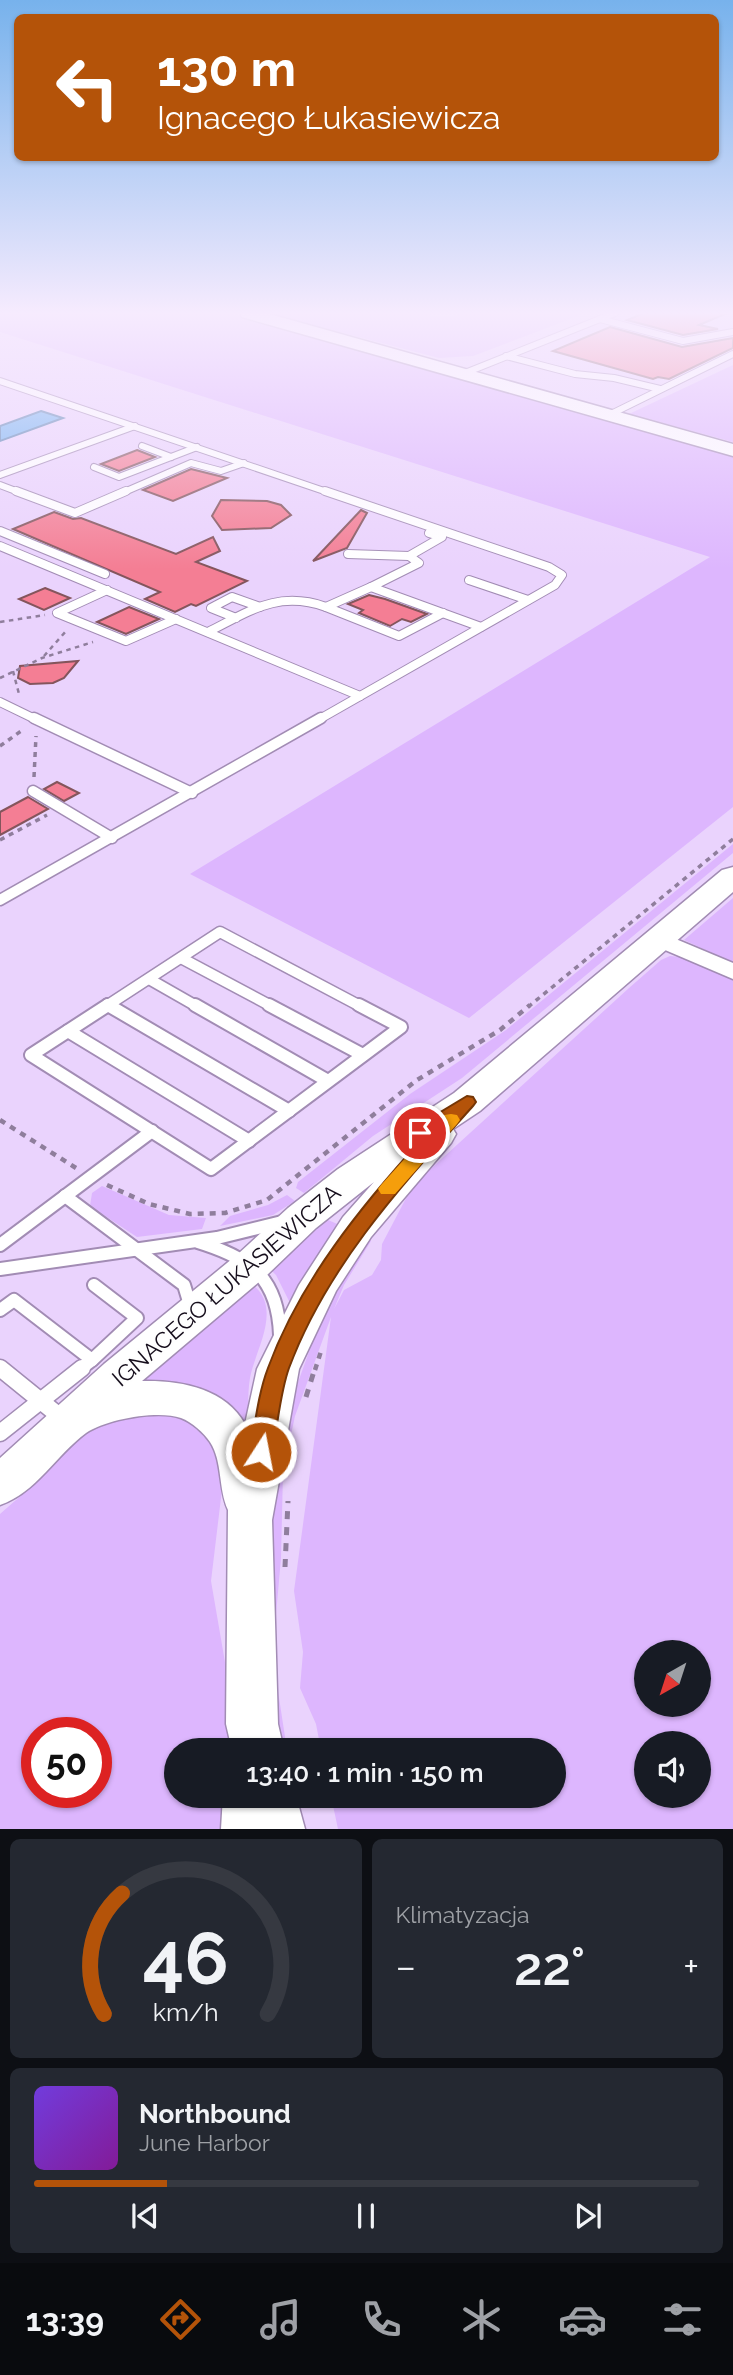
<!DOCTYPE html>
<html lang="pl">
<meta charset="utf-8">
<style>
:root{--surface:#171b24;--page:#242831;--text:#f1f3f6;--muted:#9ea1a6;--line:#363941;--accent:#b45309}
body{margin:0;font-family:Raleway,sans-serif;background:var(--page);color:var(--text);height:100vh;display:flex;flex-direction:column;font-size:26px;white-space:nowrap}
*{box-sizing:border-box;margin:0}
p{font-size:23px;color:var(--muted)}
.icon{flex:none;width:38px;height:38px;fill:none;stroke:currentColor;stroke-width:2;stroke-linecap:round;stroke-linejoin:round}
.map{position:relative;height:1829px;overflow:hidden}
.side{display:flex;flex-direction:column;gap:10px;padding:10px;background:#0d0f14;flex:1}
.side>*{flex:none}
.banner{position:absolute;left:14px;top:14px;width:705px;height:147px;border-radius:10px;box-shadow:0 2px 5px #0004;background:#b45309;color:#fff;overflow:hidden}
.needle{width:46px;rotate:219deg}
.fabs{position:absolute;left:634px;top:1640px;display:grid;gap:14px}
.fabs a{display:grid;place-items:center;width:77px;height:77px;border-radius:50%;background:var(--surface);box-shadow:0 2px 5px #0004;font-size:35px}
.speed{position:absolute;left:21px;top:1717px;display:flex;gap:14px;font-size:35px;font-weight:700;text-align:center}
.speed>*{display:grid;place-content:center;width:91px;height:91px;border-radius:50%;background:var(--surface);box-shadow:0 2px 5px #0004;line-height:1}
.speed .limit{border:10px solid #d22;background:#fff;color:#111}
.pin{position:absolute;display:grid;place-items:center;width:60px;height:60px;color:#fff;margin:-30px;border:4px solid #fff;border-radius:50%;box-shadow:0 2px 7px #0007}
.me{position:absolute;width:77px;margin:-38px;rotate:11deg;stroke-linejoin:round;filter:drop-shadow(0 0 5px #0008)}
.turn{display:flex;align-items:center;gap:24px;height:147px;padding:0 28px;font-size:32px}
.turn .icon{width:91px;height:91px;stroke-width:2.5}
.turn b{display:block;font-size:49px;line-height:60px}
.big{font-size:52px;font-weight:600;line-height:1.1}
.side .widget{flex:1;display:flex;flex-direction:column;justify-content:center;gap:10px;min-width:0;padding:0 24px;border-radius:10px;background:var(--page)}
.side .dial{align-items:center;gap:0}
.dial svg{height:182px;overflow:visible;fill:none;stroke:var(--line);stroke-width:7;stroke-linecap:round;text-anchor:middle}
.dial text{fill:var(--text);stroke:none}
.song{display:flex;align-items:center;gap:21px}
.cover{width:84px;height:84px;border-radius:10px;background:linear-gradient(135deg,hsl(260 70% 55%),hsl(290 70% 35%))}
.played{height:7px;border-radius:4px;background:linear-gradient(90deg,var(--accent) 20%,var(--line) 20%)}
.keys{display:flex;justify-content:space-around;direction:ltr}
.heat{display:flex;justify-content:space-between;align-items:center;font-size:38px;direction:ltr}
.side .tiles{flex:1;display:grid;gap:10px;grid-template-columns:1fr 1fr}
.widget:last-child{grid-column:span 2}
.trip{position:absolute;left:164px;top:1738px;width:402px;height:70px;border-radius:35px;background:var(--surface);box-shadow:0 2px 5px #0004;font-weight:600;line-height:70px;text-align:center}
.dock{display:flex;height:112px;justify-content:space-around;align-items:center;background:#090b0e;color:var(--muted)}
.dock .icon{width:49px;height:49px}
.dock .active{color:var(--accent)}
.dock b{font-size:32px;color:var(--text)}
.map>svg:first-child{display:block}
.green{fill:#ddb6fe;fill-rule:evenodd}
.water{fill:#6eb0f1;stroke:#537fb1;stroke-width:2}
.building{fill:#f47e94;stroke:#84555c;stroke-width:2}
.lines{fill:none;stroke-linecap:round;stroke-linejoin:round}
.lane-far4-casing{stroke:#a28cb4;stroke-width:8}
.lane-far3-casing{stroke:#a28cb4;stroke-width:10}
.lane-far2-casing{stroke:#a28cb4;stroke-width:13}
.lane-far1-casing{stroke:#a28cb4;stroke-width:16}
.lane-casing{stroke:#a28cb4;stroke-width:19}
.street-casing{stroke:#a28cb4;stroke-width:3}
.secondary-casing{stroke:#a28cb4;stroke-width:3}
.path-far3{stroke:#8f7e9c;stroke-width:2.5;stroke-dasharray:4.5 4.5;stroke-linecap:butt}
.path-far2{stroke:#8f7e9c;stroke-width:3.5;stroke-dasharray:5 5;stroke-linecap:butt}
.path-far1{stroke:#8f7e9c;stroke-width:4.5;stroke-dasharray:6 6;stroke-linecap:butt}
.path{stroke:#8f7e9c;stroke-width:5;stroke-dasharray:8 8;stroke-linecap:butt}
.lane-far4{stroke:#fff;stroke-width:6}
.lane-far3{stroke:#fff;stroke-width:8}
.lane-far2{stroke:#fff;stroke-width:10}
.lane-far1{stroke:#fff;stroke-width:12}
.lane{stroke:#fff;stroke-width:16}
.street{fill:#fff;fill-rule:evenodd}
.secondary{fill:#fff;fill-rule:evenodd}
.route{fill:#b45309;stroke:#753606;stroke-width:2}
.slow{fill:#f59e0b}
.labels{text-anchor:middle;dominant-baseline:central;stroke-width:5;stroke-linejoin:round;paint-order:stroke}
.near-street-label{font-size:23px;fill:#150d1b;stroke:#fefefe}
</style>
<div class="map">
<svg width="733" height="1829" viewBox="0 0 733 1829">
<rect width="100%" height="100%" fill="#ead3fd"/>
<g class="green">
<path d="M 0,313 L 228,313 L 733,455 L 733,807 L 469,1018 L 190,874 L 710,557 L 0,332 Z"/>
<path d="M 267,313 L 430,313 L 430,316 L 454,316 L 462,313 L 586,313 L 473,356 L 439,358 Z"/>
<path d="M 733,365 L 733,442 L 629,414 Z"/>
<path d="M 733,844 L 733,853 L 462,1078 L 373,1136 L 304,1193 L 296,1188 L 298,1182 L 410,1094 L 506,1030 Z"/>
<path d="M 733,898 L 733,963 L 684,940 Z"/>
<path d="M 670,956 L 681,957 L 733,976 L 733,1829 L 338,1829 L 331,1796 L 555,1796 L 555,1750 L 321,1750 L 316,1724 L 300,1688 L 303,1652 L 294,1591 L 331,1317 L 295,1416 L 283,1473 L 281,1558 L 275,1626 L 278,1691 L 287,1750 L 275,1750 L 265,1663 L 275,1466 L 286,1416 L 321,1318 L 366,1235 L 371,1241 L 344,1285 L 334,1309 L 344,1290 L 372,1275 L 381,1260 L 382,1244 L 413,1185 L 629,988 L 661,960 ZM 646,1652 L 698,1652 L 698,1704 L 646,1704 ZM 646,1743 L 698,1743 L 698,1796 L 646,1796 Z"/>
<path d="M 102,1186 L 169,1215 L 206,1218 L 202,1229 L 137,1237 L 90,1206 L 92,1193 Z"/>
<path d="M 287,1195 L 295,1201 L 273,1215 L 220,1226 L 230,1216 L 268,1205 Z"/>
<path d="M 328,1220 L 342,1226 L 293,1301 L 289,1301 L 276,1275 L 269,1268 Z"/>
<path d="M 253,1285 C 283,1309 255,1350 250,1378 C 247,1396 249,1414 247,1432 L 138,1379 Z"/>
<path d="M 118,1411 L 181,1414 L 205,1428 L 224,1473 L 211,1581 L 226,1668 L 230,1750 L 177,1750 L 177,1796 L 231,1796 L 230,1829 L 0,1829 L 0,1514 L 32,1486 L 64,1445 ZM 37,1732 L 96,1732 L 96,1792 L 37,1792 Z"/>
</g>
<path class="water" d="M 41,411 L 63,418 L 0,441 L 0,426 Z"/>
<g class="building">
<path d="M 644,313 L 727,313 L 699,325 L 718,329 L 683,335 L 627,320 Z"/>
<path d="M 610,327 L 682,347 L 733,338 L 733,348 L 669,379 L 658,377 L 653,379 L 553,351 Z"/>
<path d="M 137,450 L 155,457 L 119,471 L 101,464 Z"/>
<path d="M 191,469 L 227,478 L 173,501 L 143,490 Z"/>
<path d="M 221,500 L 267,501 L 281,505 L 291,515 L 271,528 L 222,530 L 212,516 Z"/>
<path d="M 361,510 L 367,513 L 347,548 L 313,561 Z"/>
<path d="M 54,512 L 73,519 L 81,518 L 176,554 L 213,537 L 220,551 L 196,562 L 247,581 L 196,606 L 191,604 L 175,612 L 145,599 L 160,592 L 13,529 Z"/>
<path d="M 45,588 L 70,598 L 44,610 L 19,599 Z"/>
<path d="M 369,595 L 385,599 L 427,614 L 411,622 L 402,619 L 390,626 L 359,613 L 363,610 L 348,604 Z"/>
<path d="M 129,607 L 159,619 L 126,634 L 97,622 Z"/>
<path d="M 78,661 L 64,678 L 53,683 L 30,684 L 18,678 L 20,666 Z"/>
<path d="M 57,782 L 79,793 L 64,801 L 44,789 Z"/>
<path d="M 28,797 L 48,809 L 0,835 L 0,812 Z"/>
</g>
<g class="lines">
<g class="lane-far4-casing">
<g id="lane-far4">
<path d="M 600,319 L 683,341 L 733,332"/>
<path d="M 506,356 L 575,374 L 614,378 L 660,389"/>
<path d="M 465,373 L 615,313"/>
<path d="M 0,381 L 330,493"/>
<path d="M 609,415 L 733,354"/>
<path d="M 142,446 L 171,457"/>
<path d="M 94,467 L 119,477 L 197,447"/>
<path d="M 0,475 L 135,426"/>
<path d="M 0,485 L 21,493"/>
<path d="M 122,493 L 191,463 L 221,471 L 244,463"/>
</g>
</g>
<g class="lane-far3-casing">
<g id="lane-far3">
<path d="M 16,491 L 75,513 L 126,491"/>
<path d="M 0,531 L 105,574"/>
<path d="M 429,533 L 442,537 L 409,556 L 419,563 L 371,587 L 481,627"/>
<path d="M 0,546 L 360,696"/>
<path d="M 348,554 L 409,556"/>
<path d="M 469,580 L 528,600"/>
<path d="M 371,587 L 326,607 L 399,636 L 443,613"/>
<path d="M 107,590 L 57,613 L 126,641 L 176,619"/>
<path d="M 236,618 L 211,608 L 232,597 L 260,607"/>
<path d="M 208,632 C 250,611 278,590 326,607"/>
<path d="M 0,702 L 37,720"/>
<path d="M 318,720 L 555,585 L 562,575 L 549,567 L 325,491"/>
</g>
</g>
<g class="lane-far2-casing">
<g id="lane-far2">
<path d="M 34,718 L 192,793"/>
<path d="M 33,791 L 112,838"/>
<path d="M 0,900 L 321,718"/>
<path d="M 181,958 L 273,1007"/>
<path d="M 149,979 L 198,1007"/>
<path d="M 108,1005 L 111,1007"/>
<path d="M 105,1007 L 220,932 L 362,1007"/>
</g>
</g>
<g class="lane-far1-casing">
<g id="lane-far1">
<path d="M 108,1005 L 31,1055 L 211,1169 L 401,1027 L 359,1005"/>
<path d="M 108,1005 L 289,1111"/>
<path d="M 195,1005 L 328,1081"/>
<path d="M 269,1005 L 363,1055"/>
<path d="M 68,1031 L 249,1141"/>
<path d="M 65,1196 L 184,1285 L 191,1308"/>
<path d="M 198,1242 C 250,1258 278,1277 280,1335"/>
<path d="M 0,1245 L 152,1131"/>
<path d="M 0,1269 L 217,1238 L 282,1222"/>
<path d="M 0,1310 L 14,1300 L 92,1360 L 137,1318 L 94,1285"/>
<path d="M 0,1368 L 3,1370"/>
<path d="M 79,1370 L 92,1360"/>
</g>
</g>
<g class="lane-casing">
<g id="lane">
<path d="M 0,1368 L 63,1419"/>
<path d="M 0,1433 L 82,1368"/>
</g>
</g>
<g class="street-casing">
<path id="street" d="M 659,932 L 733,963 L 733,979 L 651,944 L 647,939 L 651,934 Z"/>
</g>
<g class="secondary-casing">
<g id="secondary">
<path d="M 240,313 L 266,313 L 733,444 L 733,456 L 242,317 Z"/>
<path d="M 733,867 L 733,892 L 480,1111 L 453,1129 L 456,1134 L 451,1143 L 371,1237 L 336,1291 L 299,1369 L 272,1520 L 278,1724 L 284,1750 L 232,1750 L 226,1724 L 228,1510 C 218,1489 223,1462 210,1442 C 204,1433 192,1422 181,1418 C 158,1410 107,1419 86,1433 C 56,1455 36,1493 0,1505 L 0,1458 L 104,1364 L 238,1254 L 288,1208 L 338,1169 L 454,1093 L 722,870 ZM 374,1182 L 343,1217 L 299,1285 L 257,1369 L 245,1424 C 225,1388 180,1380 142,1381 L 266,1276 L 316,1228 Z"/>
<path d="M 223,1796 L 296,1796 L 305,1829 L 221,1829 Z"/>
</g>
</g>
<g class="path-far3">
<path d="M 0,622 L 45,615"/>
<path d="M 44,656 L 67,630"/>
<path d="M 13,671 L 19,694"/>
<path d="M 0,678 L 42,658 L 93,642"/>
</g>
<g class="path-far2">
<path d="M 0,746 L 24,729"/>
<path d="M 34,777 L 36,736"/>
<path d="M 0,840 L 47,815"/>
<path d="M 528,1007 L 733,839"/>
</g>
<g class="path-far1">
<path d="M 0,1120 L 76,1168"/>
<path d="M 107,1185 L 149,1204 L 190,1214 L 225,1213 L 267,1200 L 417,1080 L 500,1030 L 530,1005"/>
<path d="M 315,1370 L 322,1348"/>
</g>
<g class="path">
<path d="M 306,1397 L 315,1368"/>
<path d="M 285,1567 L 288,1501"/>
</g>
<use href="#lane-far4" class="lane-far4"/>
<use href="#lane-far3" class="lane-far3"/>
<use href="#lane-far2" class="lane-far2"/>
<use href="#lane-far1" class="lane-far1"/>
<use href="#lane" class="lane"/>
<use href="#street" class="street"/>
<use href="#secondary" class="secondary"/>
</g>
<linearGradient id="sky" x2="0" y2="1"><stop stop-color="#77b2ec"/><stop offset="0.55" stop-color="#f6ebfe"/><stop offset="1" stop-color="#f6ebfe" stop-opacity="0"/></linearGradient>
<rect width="733" height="569" fill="url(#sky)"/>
<path class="route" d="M 467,1096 L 473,1097 L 476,1102 L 473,1106 C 402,1185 327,1266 289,1368 C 280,1393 278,1425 272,1452 L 269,1458 L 261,1461 L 253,1458 L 250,1452 C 255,1425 258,1394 268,1368 C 300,1281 361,1206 423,1138 L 414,1137 L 411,1133 L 414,1128 Z"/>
<path class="slow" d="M 451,1114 L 457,1115 L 460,1120 L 457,1124 L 395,1194 L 381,1194 L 378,1189 L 381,1185 L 444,1115 Z"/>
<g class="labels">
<g class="near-street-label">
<text transform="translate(226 1285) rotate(-41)">IGNACEGO ŁUKASIEWICZA</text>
</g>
</g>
</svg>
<div class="fabs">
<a><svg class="needle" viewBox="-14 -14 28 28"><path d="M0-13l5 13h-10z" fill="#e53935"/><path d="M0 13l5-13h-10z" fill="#9ea1a6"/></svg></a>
<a><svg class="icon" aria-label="sound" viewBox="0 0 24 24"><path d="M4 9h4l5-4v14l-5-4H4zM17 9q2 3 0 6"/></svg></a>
</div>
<div class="speed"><div class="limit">50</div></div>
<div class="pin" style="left:420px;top:1133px;background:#d93025"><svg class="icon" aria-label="arrive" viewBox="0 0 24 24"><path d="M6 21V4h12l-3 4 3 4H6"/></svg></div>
<svg class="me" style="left:261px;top:1452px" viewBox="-20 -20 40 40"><circle r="17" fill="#b45309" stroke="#fff" stroke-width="3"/><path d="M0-11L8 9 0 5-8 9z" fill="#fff"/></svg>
<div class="trip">13:40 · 1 min · 150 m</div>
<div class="banner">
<div class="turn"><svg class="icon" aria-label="left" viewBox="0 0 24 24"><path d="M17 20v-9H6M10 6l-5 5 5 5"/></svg><div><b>130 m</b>Ignacego Łukasiewicza</div></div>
</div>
</div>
<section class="side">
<div class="tiles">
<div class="widget dial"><svg viewBox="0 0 100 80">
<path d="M14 69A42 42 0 1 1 86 69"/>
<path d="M14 69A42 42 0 0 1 22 16" stroke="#b45309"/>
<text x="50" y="56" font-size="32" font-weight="700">46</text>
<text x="50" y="72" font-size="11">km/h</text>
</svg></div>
<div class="widget"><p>Klimatyzacja</p>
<div class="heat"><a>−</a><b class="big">22°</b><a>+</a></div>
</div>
<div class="widget">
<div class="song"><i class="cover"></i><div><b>Northbound</b><p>June Harbor</p></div></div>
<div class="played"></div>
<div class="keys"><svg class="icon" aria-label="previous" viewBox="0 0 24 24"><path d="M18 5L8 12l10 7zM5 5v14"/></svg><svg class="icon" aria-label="pause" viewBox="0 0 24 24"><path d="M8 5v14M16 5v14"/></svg><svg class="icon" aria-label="next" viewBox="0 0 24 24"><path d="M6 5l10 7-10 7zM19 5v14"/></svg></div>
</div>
</div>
</section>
<nav class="dock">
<b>13:39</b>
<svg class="icon active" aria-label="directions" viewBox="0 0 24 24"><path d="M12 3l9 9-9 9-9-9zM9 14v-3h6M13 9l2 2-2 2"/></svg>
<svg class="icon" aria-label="music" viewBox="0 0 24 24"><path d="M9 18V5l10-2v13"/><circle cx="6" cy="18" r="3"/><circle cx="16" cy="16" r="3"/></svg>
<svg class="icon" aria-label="phone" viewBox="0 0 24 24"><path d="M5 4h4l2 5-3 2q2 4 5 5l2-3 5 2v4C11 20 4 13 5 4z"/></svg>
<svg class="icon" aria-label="climate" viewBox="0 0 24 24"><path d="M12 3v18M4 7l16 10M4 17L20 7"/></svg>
<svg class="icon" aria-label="car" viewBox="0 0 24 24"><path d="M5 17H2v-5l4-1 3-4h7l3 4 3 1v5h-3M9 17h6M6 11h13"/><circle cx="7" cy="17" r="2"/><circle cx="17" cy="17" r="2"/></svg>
<svg class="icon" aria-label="filters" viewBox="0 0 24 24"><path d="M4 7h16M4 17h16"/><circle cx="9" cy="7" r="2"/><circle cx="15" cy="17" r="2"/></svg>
</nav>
